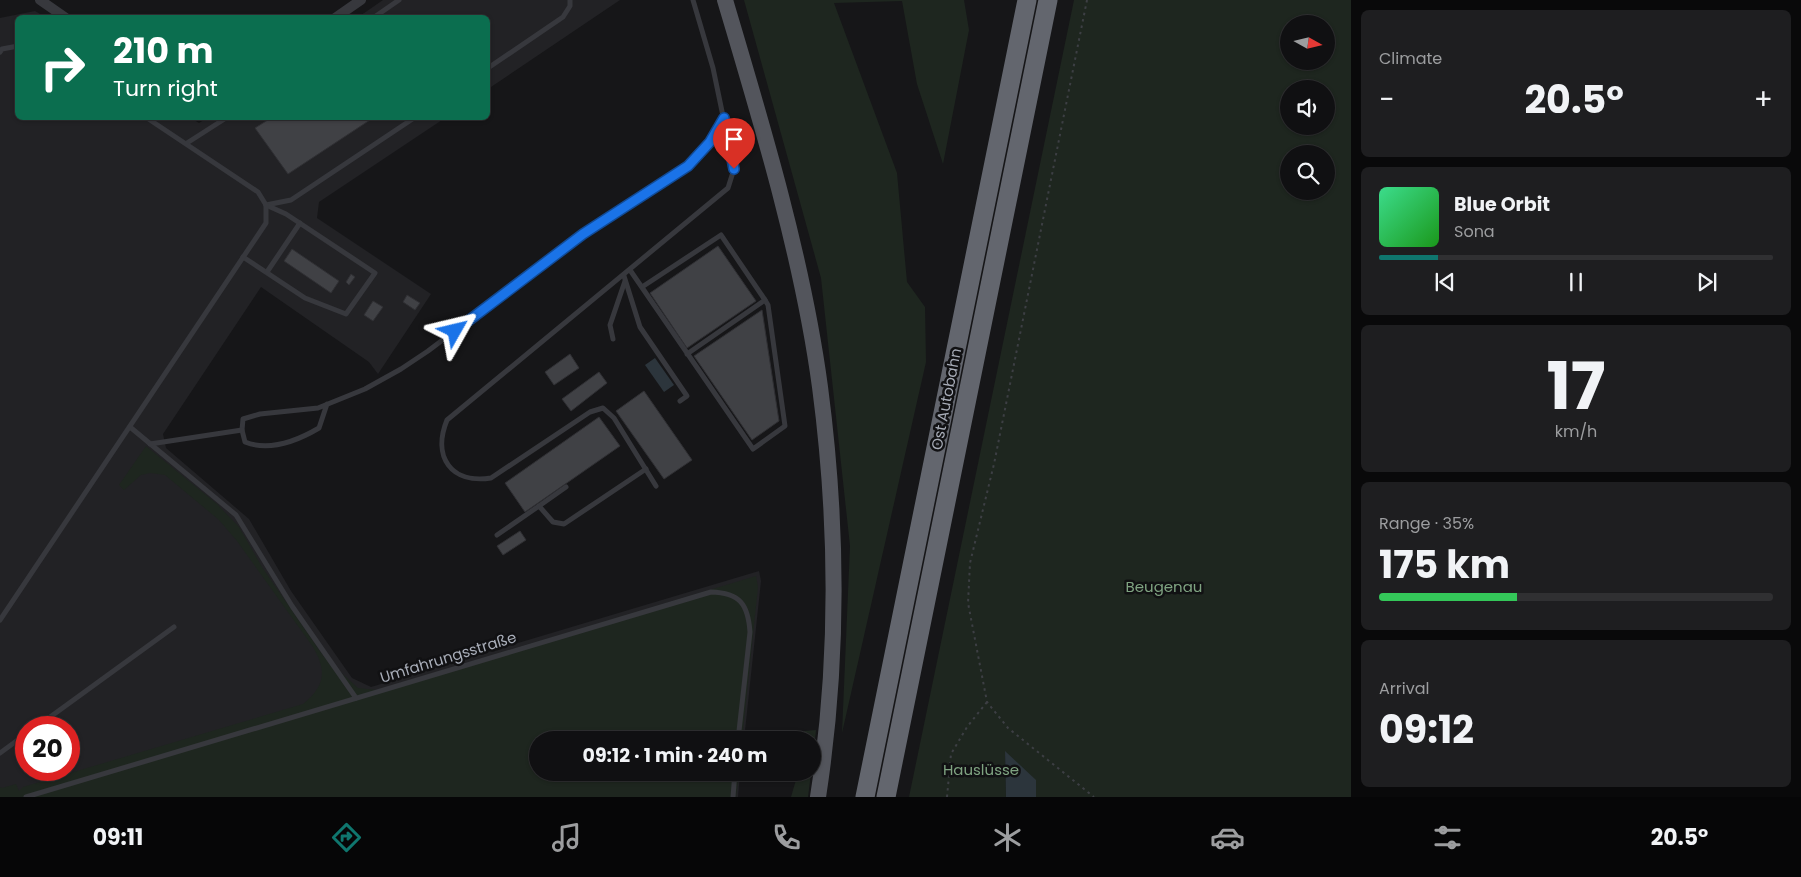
<!DOCTYPE html>
<meta charset="utf-8">
<style>
:root{--surface:#101012;--page:#1e1e20;--text:#f1f3f6;--muted:#9c9d9f;--line:#303032;--accent:#0f766e}
body{margin:0;font-family:Poppins,sans-serif;background:var(--page);color:var(--text);height:100vh;display:flex;flex-direction:column;font-size:19px;white-space:nowrap}
*{box-sizing:border-box;margin:0}
p{font-size:16px;color:var(--muted)}
.icon{flex:none;width:28px;height:28px;fill:none;stroke:currentColor;stroke-width:2;stroke-linecap:round;stroke-linejoin:round}
.map{position:relative;flex:1;overflow:hidden}
.sheet{display:flex;flex-direction:column;gap:10px;padding:10px;background:#09090a;width:450px}
.sheet>*{flex:none}
.banner{position:absolute;left:15px;top:15px;width:475px;height:105px;border-radius:8px;box-shadow:0 1px 4px #0004,0 0 0 1px var(--line);background:#0b6e4f;color:#fff;overflow:hidden}
.needle{width:32px;rotate:98deg}
.controls{position:absolute;left:1280px;top:15px;display:grid;gap:10px}
.controls a{display:grid;place-items:center;width:55px;height:55px;border-radius:50%;background:var(--surface);box-shadow:0 1px 4px #0004,0 0 0 1px var(--line);font-size:25px}
.speed{position:absolute;left:15px;top:716px;display:flex;gap:10px;font-size:25px;font-weight:700;text-align:center}
.speed>*{display:grid;place-content:center;width:65px;height:65px;border-radius:50%;background:var(--surface);box-shadow:0 1px 4px #0004,0 0 0 1px var(--line);line-height:1}
.speed .limit{border:8px solid #d22;background:#fff;color:#111}
.pin{position:absolute;display:grid;place-items:center;width:42px;height:42px;color:#fff;margin:-51px -21px;border-radius:50% 50% 50% 0;rotate:-45deg;box-shadow:0 0 5px #0007}
.pin .icon{rotate:45deg}
.me{position:absolute;width:55px;margin:-28px;rotate:53deg;stroke-linejoin:round;filter:drop-shadow(0 0 4px #0008)}
.turn{display:flex;align-items:center;gap:18px;height:105px;padding:0 15px;font-size:22px}
.turn .icon{width:65px;height:65px;stroke-width:2.5}
.turn b{display:block;font-size:35px;line-height:42px}
.big{font-size:38px;font-weight:700;line-height:1.1}
.sheet .tile{flex:1;display:flex;flex-direction:column;justify-content:center;gap:8px;min-width:0;padding:0 18px;border-radius:8px;background:var(--page)}
.sheet .dial{align-items:center;gap:0}
.dial b{font-size:65px;line-height:1}
.song{display:flex;align-items:center;gap:15px}
.cover{width:60px;height:60px;border-radius:8px;background:linear-gradient(135deg,hsl(150 70% 55%),hsl(120 70% 35%))}
.played{height:5px;border-radius:2px;background:linear-gradient(90deg,var(--accent) 15%,var(--line) 15%)}
.keys{display:flex;justify-content:space-around;direction:ltr}
.heat{display:flex;justify-content:space-between;align-items:center;font-size:28px;direction:ltr}
.charge{height:8px;border-radius:4px;background:linear-gradient(90deg,#34c759 35%,var(--line) 0)}
.trip{position:absolute;left:529px;top:731px;width:292px;height:50px;border-radius:25px;background:var(--surface);box-shadow:0 1px 4px #0004,0 0 0 1px var(--line);font-weight:700;line-height:50px;text-align:center}
.tab-bar{display:flex;height:80px;justify-content:space-around;align-items:center;background:#060607;color:var(--muted)}
.tab-bar .icon{width:35px;height:35px}
.tab-bar .selected{color:var(--accent)}
.tab-bar b{font-size:22px;color:var(--text)}
main{display:flex;flex:1;min-height:0}
.map>svg:first-child{display:block}
.built{fill:#222225;fill-rule:evenodd}
.green{fill:#1e261f;fill-rule:evenodd}
.water{fill:#2c353c}
.building{fill:#404145;stroke:#303034}
.lines{fill:none;stroke-linecap:round;stroke-linejoin:round}
.path{stroke:#3d3f44;stroke-width:2;stroke-dasharray:2.5 4;stroke-linecap:butt}
.service{stroke:#37383d;stroke-width:5}
.minor{stroke:#37383d;stroke-width:10}
.primary{stroke:#53555c;stroke-width:16}
.motorway{stroke:#63666e;stroke-width:19}
.route-casing{stroke:#114b97;stroke-width:12}
.route{stroke:#1a73e8;stroke-width:9}
.labels{text-anchor:middle;dominant-baseline:central;stroke-width:5;stroke-linejoin:round;paint-order:stroke}
.street-label{font-size:15px;fill:#a8adb8;stroke:#111113}
.park-label{font-size:15px;fill:#7fa381;stroke:#111113}
</style>
<main>
<div class="map">
<svg width="1351" height="797" viewBox="0 0 1351 797">
<rect width="100%" height="100%" fill="#161618"/>
<g class="built">
<path d="M 383,0 L 620,0 L 488,89 L 488,18 L 357,18 Z"/>
<path d="M 35,11 L 45,17 L 18,18 L 18,118 L 191,118 L 199,123 L 207,118 L 445,118 L 319,202 L 317,218 L 431,294 L 378,374 L 369,362 L 261,287 L 163,434 L 166,448 L 249,519 L 291,591 L 352,678 L 371,687 L 759,571 L 761,581 L 744,740 L 538,740 L 538,772 L 740,773 L 738,797 L 0,797 L 0,18 ZM 26,728 L 69,728 L 69,770 L 26,770 Z"/>
</g>
<g class="green">
<path d="M 744,0 L 964,0 L 969,30 L 943,164 L 917,84 L 902,1 L 834,3 L 897,173 L 907,282 L 925,307 L 926,362 L 842,733 L 850,546 L 821,278 Z"/>
<path d="M 1074,0 L 1351,0 L 1351,797 L 1036,797 L 1035,780 L 1005,752 L 1006,797 L 909,797 ZM 1289,24 L 1326,24 L 1326,61 L 1289,61 ZM 1289,89 L 1326,89 L 1326,126 L 1289,126 ZM 1289,154 L 1326,154 L 1326,191 L 1289,191 Z"/>
<path d="M 146,446 L 217,504 L 239,527 L 262,567 L 324,657 L 358,688 L 377,690 L 756,576 L 758,587 L 742,740 L 538,740 L 538,772 L 739,773 L 736,797 L 0,797 L 0,787 L 2,788 L 16,784 L 19,791 L 23,787 L 303,704 C 325,686 327,671 313,647 L 237,541 L 219,520 L 165,475 L 150,473 L 141,475 L 124,490 L 119,485 Z"/>
<path d="M 816,730 L 813,759 L 812,740 L 803,740 L 804,731 Z"/>
<path d="M 798,773 L 811,773 L 808,797 L 791,797 Z"/>
</g>
<g class="water">
<path d="M 655,358 L 674,385 L 664,392 L 645,365 Z"/>
<path d="M 1005,751 L 1036,780 L 1036,797 L 1006,797 Z"/>
</g>
<g class="building">
<path d="M 271,118 L 373,118 L 288,174 L 255,128 Z"/>
<path d="M 718,246 L 756,301 L 687,348 L 650,293 Z"/>
<path d="M 292,249 L 339,281 L 331,293 L 284,261 Z"/>
<path d="M 351,274 L 355,277 L 349,285 L 346,282 Z"/>
<path d="M 407,295 L 420,303 L 415,310 L 403,302 Z"/>
<path d="M 373,301 L 383,307 L 373,321 L 364,315 Z"/>
<path d="M 762,310 L 779,421 L 752,440 L 694,356 Z"/>
<path d="M 570,354 L 579,368 L 554,385 L 545,372 Z"/>
<path d="M 599,372 L 607,383 L 571,411 L 562,399 Z"/>
<path d="M 644,391 L 692,460 L 664,479 L 616,411 Z"/>
<path d="M 599,417 L 620,446 L 525,512 L 505,483 Z"/>
<path d="M 520,531 L 526,540 L 503,555 L 497,546 Z"/>
</g>
<g class="lines">
<g class="path">
<path d="M 1087,0 L 994,464 L 970,563 L 968,603 L 987,702 L 1008,728 L 1094,797"/>
<path d="M 947,797 L 951,754 L 967,727 L 987,702"/>
</g>
<g class="service">
<path d="M 373,18 L 399,0"/>
<path d="M 0,52 L 2,49 L 18,46"/>
<path d="M 488,68 L 563,17 L 570,6 L 570,0"/>
<path d="M 187,143 L 226,118"/>
<path d="M 266,205 L 291,200 L 414,118"/>
<path d="M 243,257 L 305,298 L 346,314 L 375,273 L 286,214 L 266,205"/>
<path d="M 630,270 L 753,449 L 785,426 L 768,305 L 765,300 L 687,354"/>
<path d="M 267,272 L 300,223"/>
<path d="M 624,276 L 640,327 L 687,396 L 680,401"/>
<path d="M 642,287 L 721,235 L 765,300"/>
<path d="M 613,339 L 610,325 L 625,281"/>
<path d="M 327,404 L 319,428 C 297,441 270,452 245,442 L 242,430 L 243,419 L 260,414 L 318,408 L 365,389 L 401,369 L 428,351 L 583,234 L 688,166 L 710,142 L 724,119"/>
<path d="M 130,427 L 236,515 L 292,606 L 356,698"/>
<path d="M 150,444 L 242,430"/>
<path d="M 656,486 L 614,418 L 603,408 L 590,412 L 491,478 C 451,484 432,457 447,420 L 728,188 L 734,169 L 713,68 L 693,0"/>
<path d="M 539,506 L 566,487"/>
<path d="M 497,535 L 539,506 L 553,522 L 564,524 L 646,469"/>
<path d="M 0,620 L 266,223 L 266,205 L 258,192 L 147,118"/>
<path d="M 35,728 L 174,627"/>
<path d="M 0,753 L 26,734"/>
<path d="M 26,797 L 711,592 C 740,593 748,604 750,632 L 738,740"/>
<path d="M 733,797 L 735,772"/>
</g>
<g class="minor">
<path d="M 40,0 L 66,18"/>
<path d="M 335,18 L 361,0"/>
</g>
<path class="primary" d="M 725,0 C 762,124 803,260 820,387 C 838,524 839,661 818,797"/>
<g class="motorway">
<path d="M 865,797 L 1027,0"/>
<path d="M 886,797 L 1048,0"/>
</g>
</g>
<g class="lines">
<g class="route-casing">
<path id="route" d="M 455,331 L 583,234 L 688,166 L 710,142 L 724,118 L 734,169"/>
</g>
<use href="#route" class="route"/>
</g>
<g class="labels">
<g class="street-label">
<text transform="translate(946 399) rotate(-79)">Ost Autobahn</text>
<text transform="translate(448 657) rotate(-17)">Umfahrungsstraße</text>
</g>
<g class="park-label">
<text x="1164" y="586">Beugenau</text>
<text x="981" y="769">Hauslüsse</text>
</g>
</g>
</svg>
<div class="controls">
<a><svg class="needle" viewBox="-14 -14 28 28"><path d="M0-13l5 13h-10z" fill="#e53935"/><path d="M0 13l5-13h-10z" fill="#9c9d9f"/></svg></a>
<a><svg class="icon" aria-label="sound" viewBox="0 0 24 24"><path d="M4 9h4l5-4v14l-5-4H4zM17 9q2 3 0 6"/></svg></a>
<a><svg class="icon" aria-label="search" viewBox="0 0 24 24"><circle cx="10" cy="10" r="6"/><path d="M15 15l6 6"/></svg></a>
</div>
<div class="speed"><div class="limit">20</div></div>
<div class="pin" style="left:734px;top:169px;background:#d93025"><svg class="icon" aria-label="arrive" viewBox="0 0 24 24"><path d="M6 21V4h12l-3 4 3 4H6"/></svg></div>
<svg class="me" style="left:455px;top:331px" viewBox="-20 -20 40 40"><path d="M0-17L14 15 0 8-14 15z" fill="#1a73e8" stroke="#fff" stroke-width="4"/></svg>
<div class="trip">09:12 · 1 min · 240 m</div>
<div class="banner">
<div class="turn"><svg class="icon" aria-label="right" viewBox="0 0 24 24"><path d="M7 20v-9h11M14 6l5 5-5 5"/></svg><div><b>210 m</b>Turn right</div></div>
</div>
</div>
<section class="sheet">
<div class="tile"><p>Climate</p>
<div class="heat"><a>−</a><b class="big">20.5°</b><a>+</a></div>
</div>
<div class="tile">
<div class="song"><i class="cover"></i><div><b>Blue Orbit</b><p>Sona</p></div></div>
<div class="played"></div>
<div class="keys"><svg class="icon" aria-label="previous" viewBox="0 0 24 24"><path d="M18 5L8 12l10 7zM5 5v14"/></svg><svg class="icon" aria-label="pause" viewBox="0 0 24 24"><path d="M8 5v14M16 5v14"/></svg><svg class="icon" aria-label="next" viewBox="0 0 24 24"><path d="M6 5l10 7-10 7zM19 5v14"/></svg></div>
</div>
<div class="tile dial"><b>17</b><p>km/h</p></div>
<div class="tile"><p>Range · 35%</p><b class="big">175 km</b><div class="charge"></div></div>
<div class="tile"><p>Arrival</p><b class="big">09:12</b></div>
</section>
</main>
<nav class="tab-bar">
<b>09:11</b>
<svg class="icon selected" aria-label="directions" viewBox="0 0 24 24"><path d="M12 3l9 9-9 9-9-9zM9 14v-3h6M13 9l2 2-2 2"/></svg>
<svg class="icon" aria-label="music" viewBox="0 0 24 24"><path d="M9 18V5l10-2v13"/><circle cx="6" cy="18" r="3"/><circle cx="16" cy="16" r="3"/></svg>
<svg class="icon" aria-label="phone" viewBox="0 0 24 24"><path d="M5 4h4l2 5-3 2q2 4 5 5l2-3 5 2v4C11 20 4 13 5 4z"/></svg>
<svg class="icon" aria-label="climate" viewBox="0 0 24 24"><path d="M12 3v18M4 7l16 10M4 17L20 7"/></svg>
<svg class="icon" aria-label="car" viewBox="0 0 24 24"><path d="M5 17H2v-5l4-1 3-4h7l3 4 3 1v5h-3M9 17h6M6 11h13"/><circle cx="7" cy="17" r="2"/><circle cx="17" cy="17" r="2"/></svg>
<svg class="icon" aria-label="filters" viewBox="0 0 24 24"><path d="M4 7h16M4 17h16"/><circle cx="9" cy="7" r="2"/><circle cx="15" cy="17" r="2"/></svg>
<b>20.5°</b>
</nav>
